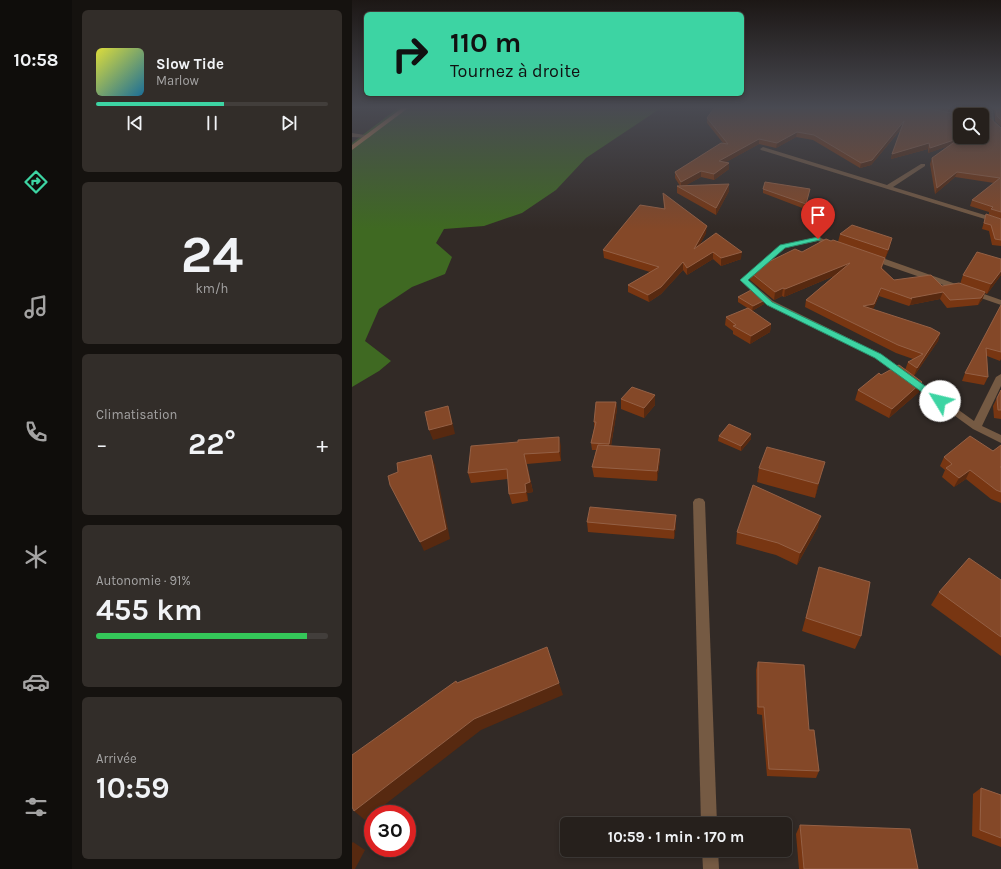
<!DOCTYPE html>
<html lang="fr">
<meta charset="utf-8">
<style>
:root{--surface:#26201c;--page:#322d29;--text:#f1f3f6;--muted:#a4a3a3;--line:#423e3b;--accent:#3dd4a3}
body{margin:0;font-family:Karla,sans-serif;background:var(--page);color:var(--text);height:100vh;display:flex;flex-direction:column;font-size:15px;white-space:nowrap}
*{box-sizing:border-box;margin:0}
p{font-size:13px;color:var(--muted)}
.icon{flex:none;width:22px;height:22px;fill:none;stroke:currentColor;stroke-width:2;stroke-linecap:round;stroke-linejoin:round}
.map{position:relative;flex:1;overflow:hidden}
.details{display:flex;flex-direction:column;gap:10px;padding:10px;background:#15120f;width:280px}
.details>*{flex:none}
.guide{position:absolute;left:12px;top:12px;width:380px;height:84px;border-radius:6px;box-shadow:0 2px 6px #0003,0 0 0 1px var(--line);background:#3dd4a3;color:#111;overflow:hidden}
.tools{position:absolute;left:601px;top:108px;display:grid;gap:8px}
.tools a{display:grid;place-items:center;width:36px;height:36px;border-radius:6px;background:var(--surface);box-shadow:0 2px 6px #0003,0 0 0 1px var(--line);font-size:20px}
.speed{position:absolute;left:12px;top:805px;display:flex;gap:8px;font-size:20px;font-weight:700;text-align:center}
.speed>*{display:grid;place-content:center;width:52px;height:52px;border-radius:50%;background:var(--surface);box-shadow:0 2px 6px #0003,0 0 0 1px var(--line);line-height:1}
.speed .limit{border:6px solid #d22;background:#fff;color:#111}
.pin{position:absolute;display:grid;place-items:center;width:34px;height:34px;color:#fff;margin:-41px -17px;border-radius:50% 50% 50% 0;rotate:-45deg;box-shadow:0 0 4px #0007}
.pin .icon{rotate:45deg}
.me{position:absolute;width:44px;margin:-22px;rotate:306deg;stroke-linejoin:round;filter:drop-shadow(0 0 3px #0008)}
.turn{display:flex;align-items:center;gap:14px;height:84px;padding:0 20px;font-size:18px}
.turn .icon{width:52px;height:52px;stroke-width:2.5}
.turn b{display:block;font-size:28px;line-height:34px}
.big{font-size:30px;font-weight:700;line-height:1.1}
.details .card{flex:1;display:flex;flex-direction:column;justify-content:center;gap:6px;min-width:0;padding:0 14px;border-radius:6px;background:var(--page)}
.details .dial{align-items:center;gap:0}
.dial b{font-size:52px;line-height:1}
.song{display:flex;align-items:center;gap:12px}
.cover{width:48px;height:48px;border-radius:6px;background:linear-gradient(135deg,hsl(60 70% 55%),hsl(200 70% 35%))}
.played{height:4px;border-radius:2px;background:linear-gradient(90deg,var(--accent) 55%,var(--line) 55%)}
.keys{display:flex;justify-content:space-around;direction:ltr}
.heat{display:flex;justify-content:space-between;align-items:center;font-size:22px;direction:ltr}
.charge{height:6px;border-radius:3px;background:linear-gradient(90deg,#34c759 91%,var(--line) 0)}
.trip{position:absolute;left:208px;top:817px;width:232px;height:40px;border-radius:6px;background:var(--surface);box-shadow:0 2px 6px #0003,0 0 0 1px var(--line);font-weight:700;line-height:40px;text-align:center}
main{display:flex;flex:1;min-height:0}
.dock{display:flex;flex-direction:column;width:72px;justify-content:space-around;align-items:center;background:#0f0d0b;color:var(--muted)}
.dock .icon{width:28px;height:28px}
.dock .on{color:var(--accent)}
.dock b{font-size:18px;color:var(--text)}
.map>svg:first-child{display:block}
.forest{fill:#3f6922}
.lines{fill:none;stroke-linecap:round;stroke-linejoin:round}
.minor{fill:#755a43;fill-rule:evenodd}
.trunk{fill:#cb8f58;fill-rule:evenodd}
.wall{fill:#783612;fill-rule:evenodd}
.shaded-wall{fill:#572910}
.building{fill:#844828;stroke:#946045}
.route{fill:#3dd4a3;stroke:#288a6a}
</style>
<main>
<nav class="dock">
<b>10:58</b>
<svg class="icon on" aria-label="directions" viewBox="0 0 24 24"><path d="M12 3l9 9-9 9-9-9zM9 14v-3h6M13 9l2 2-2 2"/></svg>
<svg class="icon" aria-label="music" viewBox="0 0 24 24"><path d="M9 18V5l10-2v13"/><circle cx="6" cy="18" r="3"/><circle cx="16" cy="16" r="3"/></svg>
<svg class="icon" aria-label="phone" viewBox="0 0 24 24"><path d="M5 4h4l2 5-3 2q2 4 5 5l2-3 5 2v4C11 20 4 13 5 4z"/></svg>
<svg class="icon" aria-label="climate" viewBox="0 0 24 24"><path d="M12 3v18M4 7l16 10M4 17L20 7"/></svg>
<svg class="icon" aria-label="car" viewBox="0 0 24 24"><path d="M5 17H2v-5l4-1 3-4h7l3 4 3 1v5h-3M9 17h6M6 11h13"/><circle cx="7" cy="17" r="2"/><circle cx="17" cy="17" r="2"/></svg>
<svg class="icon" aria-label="filters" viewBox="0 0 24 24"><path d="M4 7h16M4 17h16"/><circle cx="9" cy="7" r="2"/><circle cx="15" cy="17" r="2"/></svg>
</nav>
<section class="details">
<div class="card">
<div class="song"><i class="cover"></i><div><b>Slow Tide</b><p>Marlow</p></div></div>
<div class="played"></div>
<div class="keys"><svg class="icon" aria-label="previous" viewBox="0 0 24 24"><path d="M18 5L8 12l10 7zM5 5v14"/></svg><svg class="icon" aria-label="pause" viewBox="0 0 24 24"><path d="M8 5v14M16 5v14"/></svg><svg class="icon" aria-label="next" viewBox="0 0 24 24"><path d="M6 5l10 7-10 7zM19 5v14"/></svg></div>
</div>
<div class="card dial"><b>24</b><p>km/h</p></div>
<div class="card"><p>Climatisation</p>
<div class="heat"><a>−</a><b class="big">22°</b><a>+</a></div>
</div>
<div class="card"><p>Autonomie · 91%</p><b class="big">455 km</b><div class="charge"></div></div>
<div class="card"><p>Arrivée</p><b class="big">10:59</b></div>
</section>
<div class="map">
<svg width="649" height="869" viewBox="0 0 649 869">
<rect width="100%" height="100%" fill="#322a26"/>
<path class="forest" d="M 46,108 L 309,108 L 234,158 L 204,190 L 170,213 L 132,226 L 92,229 L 84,243 L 100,257 L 93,274 L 60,287 L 27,309 L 13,341 L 39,361 L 27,371 L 0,387 L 0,143 Z"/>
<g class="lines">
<g class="minor">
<path d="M 637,108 L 641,108 L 642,122 L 649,128 L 649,133 L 637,122 Z"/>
<path d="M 0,133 L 19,136 L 16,138 L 0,137 Z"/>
<path d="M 411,147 L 535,185 L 569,164 L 573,164 L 573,166 L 541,187 L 649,220 L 649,224 L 409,150 L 408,149 Z"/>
<path d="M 466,237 L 486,245 L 483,247 L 466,241 L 433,248 L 396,280 L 421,301 L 529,354 L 622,421 L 644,377 L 649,374 L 649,386 L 630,426 L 649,435 L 649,443 L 621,429 L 523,358 L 415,305 L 388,280 L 429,245 Z"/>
<path d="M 516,255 L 522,255 L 649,300 L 649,305 L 516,259 Z"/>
<path d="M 347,498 L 351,499 L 353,502 L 365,824 L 349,824 L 341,502 L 343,499 Z"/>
<path d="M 350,850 L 366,850 L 367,869 L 351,869 Z"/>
</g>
<path class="trunk" d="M 50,108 L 56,108 L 0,150 L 0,145 Z"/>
</g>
<g class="wall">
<path d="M 362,108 L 637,108 L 637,117 L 649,128 L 649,219 L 637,215 L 637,212 L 618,206 L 620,200 L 642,183 L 603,177 L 583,194 L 578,164 L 580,158 L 596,146 L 576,153 L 576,149 L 539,159 L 540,154 L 550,128 L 519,165 L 508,168 L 461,140 L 444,137 L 424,148 L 407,144 L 374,162 L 377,163 L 377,169 L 362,180 L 349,177 L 334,185 L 377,191 L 364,215 L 325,193 L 325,186 L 328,186 L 323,178 L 323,172 L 371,143 L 355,123 L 355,118 ZM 608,115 L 630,115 L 608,137 Z"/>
<path d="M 642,108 L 649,108 L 649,127 L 643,121 Z"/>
<path d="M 411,189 L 457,193 L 453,209 L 411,193 Z"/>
<path d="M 311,193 L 354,233 L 348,244 L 389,259 L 369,266 L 361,259 L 335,275 L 331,270 L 309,294 L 297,302 L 276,292 L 276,285 L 298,272 L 252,258 L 251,250 L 312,208 Z"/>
<path d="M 634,214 L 649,219 L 649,246 L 640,245 L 637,231 L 630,229 Z"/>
<path d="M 488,234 L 538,247 L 533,259 L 533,258 L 530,268 L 542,280 L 590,286 L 608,284 L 611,275 L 649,275 L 635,294 L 633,293 L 630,300 L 626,305 L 595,308 L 588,299 L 558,305 L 557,306 L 527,296 L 521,309 L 588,333 L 586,341 L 562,376 L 553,370 L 556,362 L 561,359 L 544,353 L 453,307 L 454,300 L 482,276 L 432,297 L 430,296 L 422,300 L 398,280 L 399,273 L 479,241 L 486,242 Z"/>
<path d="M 386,297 L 412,304 L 400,311 L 386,302 Z"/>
<path d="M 649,305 L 649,359 L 648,361 L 635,356 L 636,377 L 632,385 L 610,381 L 613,373 Z"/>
<path d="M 374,317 L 419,324 L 418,332 L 398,344 L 381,334 L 381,331 L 373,325 Z"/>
<path d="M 506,390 L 567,392 L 537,418 L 503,400 Z"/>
<path d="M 649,390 L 649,419 L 642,418 L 641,406 Z"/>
<path d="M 303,395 L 303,405 L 292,418 L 269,409 L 269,399 Z"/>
<path d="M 264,402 L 265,409 L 259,446 L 308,449 L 308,459 L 305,481 L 242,477 L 240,467 L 244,450 L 240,450 L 239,443 L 242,428 L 242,422 Z"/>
<path d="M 399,434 L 399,439 L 389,451 L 366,441 L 367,436 Z"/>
<path d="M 166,442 L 209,446 L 209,461 L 175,464 L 181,492 L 175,493 L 176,501 L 160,504 L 157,494 L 156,479 L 119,483 L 116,473 Z"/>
<path d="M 649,445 L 649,503 L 639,499 L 614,479 L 602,487 L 590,477 L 593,470 L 588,466 L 592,457 L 641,451 Z"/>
<path d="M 407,468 L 469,476 L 463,498 L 405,482 Z"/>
<path d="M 235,522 L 324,525 L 322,539 L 236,532 Z"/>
<path d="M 466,527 L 445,565 L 424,555 L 384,544 L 385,532 Z"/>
<path d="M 467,567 L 509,636 L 503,649 L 450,631 Z"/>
<path d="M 649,580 L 649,656 L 579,605 L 587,592 Z"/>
<path d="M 406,662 L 457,730 L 467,771 L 464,778 L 415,776 L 410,715 L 405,714 L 404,670 Z"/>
<path d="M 629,788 L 649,795 L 649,847 L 620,836 L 621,794 Z"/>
<path d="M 448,825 L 566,869 L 447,869 L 444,834 Z"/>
</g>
<g class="shaded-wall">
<path d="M 552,121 L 551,126 L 519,165 L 508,168 L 509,163 Z"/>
<path d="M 445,132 L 444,137 L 424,148 L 425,143 Z"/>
<path d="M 608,138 L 606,143 L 576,153 L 578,148 Z"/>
<path d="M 407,139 L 407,144 L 367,166 L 367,161 Z"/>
<path d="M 577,143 L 576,149 L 539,159 L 540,154 Z"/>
<path d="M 377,163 L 377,169 L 362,180 L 362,174 Z"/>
<path d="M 349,171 L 349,177 L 329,188 L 329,182 Z"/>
<path d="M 605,172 L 603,177 L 583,194 L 585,188 Z"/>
<path d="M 377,184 L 377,191 L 364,215 L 364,208 Z"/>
<path d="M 355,226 L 354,233 L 342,256 L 342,249 Z"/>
<path d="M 540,238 L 538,247 L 533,259 Z"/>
<path d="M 361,252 L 361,259 L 335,275 L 335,268 Z"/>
<path d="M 390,252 L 389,259 L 369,266 L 369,258 Z"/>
<path d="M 331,262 L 331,270 L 309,294 L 297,302 L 296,295 Z"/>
<path d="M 498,263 L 496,270 L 432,297 L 433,289 Z"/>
<path d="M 649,271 L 649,275 L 635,294 L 639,284 Z"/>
<path d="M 431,288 L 430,296 L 422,300 L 423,292 Z"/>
<path d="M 529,288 L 527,296 L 520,312 L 511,306 Z"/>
<path d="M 591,292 L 588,299 L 558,305 L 560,299 L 559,298 Z"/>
<path d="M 633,292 L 630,300 L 626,305 L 629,298 Z"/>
<path d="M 413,300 L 412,304 L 400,311 L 401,306 Z"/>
<path d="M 419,324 L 418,332 L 398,344 L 399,336 Z"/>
<path d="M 588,333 L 586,341 L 562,376 L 565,368 Z"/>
<path d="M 570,382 L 567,392 L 537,418 L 540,409 Z"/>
<path d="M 303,395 L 303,405 L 292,418 L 292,408 Z"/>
<path d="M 264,402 L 265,409 L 258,451 L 257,444 Z"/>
<path d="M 96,406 L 99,416 L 103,434 L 81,440 L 77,430 Z"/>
<path d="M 399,434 L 399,439 L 389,451 L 389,446 Z"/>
<path d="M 207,437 L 209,446 L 209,461 L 207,452 Z"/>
<path d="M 308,449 L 308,459 L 305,481 L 305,471 Z"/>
<path d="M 172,454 L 181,492 L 175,493 L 176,501 L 174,492 L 173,484 Z"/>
<path d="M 79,455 L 83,465 L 98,539 L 72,551 L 68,542 Z"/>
<path d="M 473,462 L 469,476 L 463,498 L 466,484 Z"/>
<path d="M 618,470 L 614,479 L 602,487 L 607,478 Z"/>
<path d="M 324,515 L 324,525 L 322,539 L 322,530 Z"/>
<path d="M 469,516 L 466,527 L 445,565 L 448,553 Z"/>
<path d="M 207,683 L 211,695 L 129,730 L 13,820 L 2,811 L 122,719 Z"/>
<path d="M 1,842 L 13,850 L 3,869 L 0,869 L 0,843 Z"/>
</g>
<g class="building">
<path d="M 362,108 L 575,108 L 608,115 L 608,137 L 630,137 L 630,115 L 610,115 L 611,114 L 610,111 L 596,108 L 637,108 L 637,117 L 649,128 L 649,212 L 639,209 L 641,207 L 620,200 L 648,178 L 605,172 L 585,188 L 580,158 L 608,138 L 578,148 L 577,143 L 540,154 L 552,121 L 520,160 L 509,163 L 462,135 L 445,132 L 425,143 L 407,139 L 367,161 L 377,163 L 362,174 L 349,171 L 329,182 L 323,172 L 369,143 L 376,144 L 355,118 Z"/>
<path d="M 644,108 L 649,108 L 649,120 L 645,116 Z"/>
<path d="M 413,182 L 458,189 L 454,204 L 411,189 Z"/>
<path d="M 377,184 L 364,208 L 325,186 Z"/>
<path d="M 311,193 L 355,226 L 342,249 L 364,233 L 390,252 L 369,258 L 361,252 L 335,268 L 331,262 L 309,287 L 296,295 L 276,285 L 307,267 L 251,250 L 288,205 L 313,209 Z"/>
<path d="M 634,214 L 649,219 L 649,240 L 643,239 L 639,225 L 632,223 Z"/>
<path d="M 500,225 L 540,238 L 536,250 L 488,234 Z"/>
<path d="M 474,239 L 479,241 L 481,240 L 533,258 L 529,268 L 542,280 L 579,275 L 590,286 L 607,283 L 633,292 L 629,298 L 598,300 L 591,292 L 559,298 L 560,299 L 529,288 L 522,304 L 511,306 L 579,328 L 588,333 L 565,368 L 556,362 L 571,354 L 546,345 L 454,300 L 498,263 L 433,289 L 431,288 L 423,292 L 399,273 L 404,268 L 443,249 L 450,252 Z"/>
<path d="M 625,252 L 649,259 L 649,271 L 639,284 L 611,275 Z"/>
<path d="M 401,289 L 413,300 L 401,306 L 386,297 Z"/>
<path d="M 649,305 L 649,352 L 634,348 L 636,377 L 613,373 Z"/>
<path d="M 396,308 L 419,324 L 399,336 L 381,326 L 384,325 L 374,317 Z"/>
<path d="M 547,365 L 570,382 L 540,409 L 506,390 L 527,373 L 529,375 Z"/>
<path d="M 280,387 L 303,395 L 292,408 L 269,399 Z"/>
<path d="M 649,390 L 649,410 L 646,410 L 645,398 Z"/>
<path d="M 244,402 L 264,402 L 257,444 L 239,443 L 244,422 L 242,422 Z"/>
<path d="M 96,406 L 100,424 L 77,430 L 73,412 Z"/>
<path d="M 377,424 L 399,434 L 389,446 L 367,436 Z"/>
<path d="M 618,436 L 641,451 L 649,445 L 649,467 L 648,467 L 649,467 L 649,492 L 644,490 L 618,470 L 607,478 L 594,468 L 600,464 L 592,457 Z"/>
<path d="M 207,437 L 207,452 L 172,454 L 178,482 L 173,484 L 174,492 L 157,494 L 155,469 L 116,473 L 119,446 L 166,442 L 166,440 Z"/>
<path d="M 246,445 L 308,449 L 305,471 L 240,467 Z"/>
<path d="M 415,447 L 473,462 L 466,484 L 407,468 Z"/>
<path d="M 79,455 L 94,529 L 68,542 L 38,485 L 36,476 L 46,472 L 45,463 Z"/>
<path d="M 401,485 L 469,516 L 448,553 L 426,543 L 385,532 Z"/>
<path d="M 238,507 L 324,515 L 322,530 L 235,522 Z"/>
<path d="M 617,558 L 649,580 L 649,637 L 587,592 Z"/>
<path d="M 467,567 L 518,582 L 509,636 L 454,618 Z"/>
<path d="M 195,647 L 207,683 L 122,719 L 2,811 L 0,807 L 0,755 L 104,681 L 105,683 Z"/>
<path d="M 406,662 L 452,665 L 457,730 L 462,730 L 467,771 L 417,769 L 412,707 L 406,707 Z"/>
<path d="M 629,788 L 649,795 L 649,838 L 628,830 Z"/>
<path d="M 448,825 L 558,829 L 566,869 L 452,869 Z"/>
</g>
<linearGradient id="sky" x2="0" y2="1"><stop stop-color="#1c1715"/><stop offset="0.47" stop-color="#494a52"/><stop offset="1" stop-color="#494a52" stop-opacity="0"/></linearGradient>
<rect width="649" height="229" fill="url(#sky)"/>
<path class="route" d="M 466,237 L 468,237 L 468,240 L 433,248 L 396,280 L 420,302 L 529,354 L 591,399 L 592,401 L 591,403 L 585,403 L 523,358 L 415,305 L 388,280 L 428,245 Z"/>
</svg>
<div class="tools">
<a><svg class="icon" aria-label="search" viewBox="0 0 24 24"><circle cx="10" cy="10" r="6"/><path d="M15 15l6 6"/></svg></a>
</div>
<div class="speed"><div class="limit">30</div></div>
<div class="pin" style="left:466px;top:239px;background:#d93025"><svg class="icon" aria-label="arrive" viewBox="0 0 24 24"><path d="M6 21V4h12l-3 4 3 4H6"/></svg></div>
<svg class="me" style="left:588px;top:401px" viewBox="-20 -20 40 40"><circle r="19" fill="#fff"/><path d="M0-13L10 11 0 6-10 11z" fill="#3dd4a3"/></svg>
<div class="trip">10:59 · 1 min · 170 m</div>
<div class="guide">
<div class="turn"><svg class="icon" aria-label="right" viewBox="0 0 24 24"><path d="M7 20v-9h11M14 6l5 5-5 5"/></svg><div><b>110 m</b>Tournez à droite</div></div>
</div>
</div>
</main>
